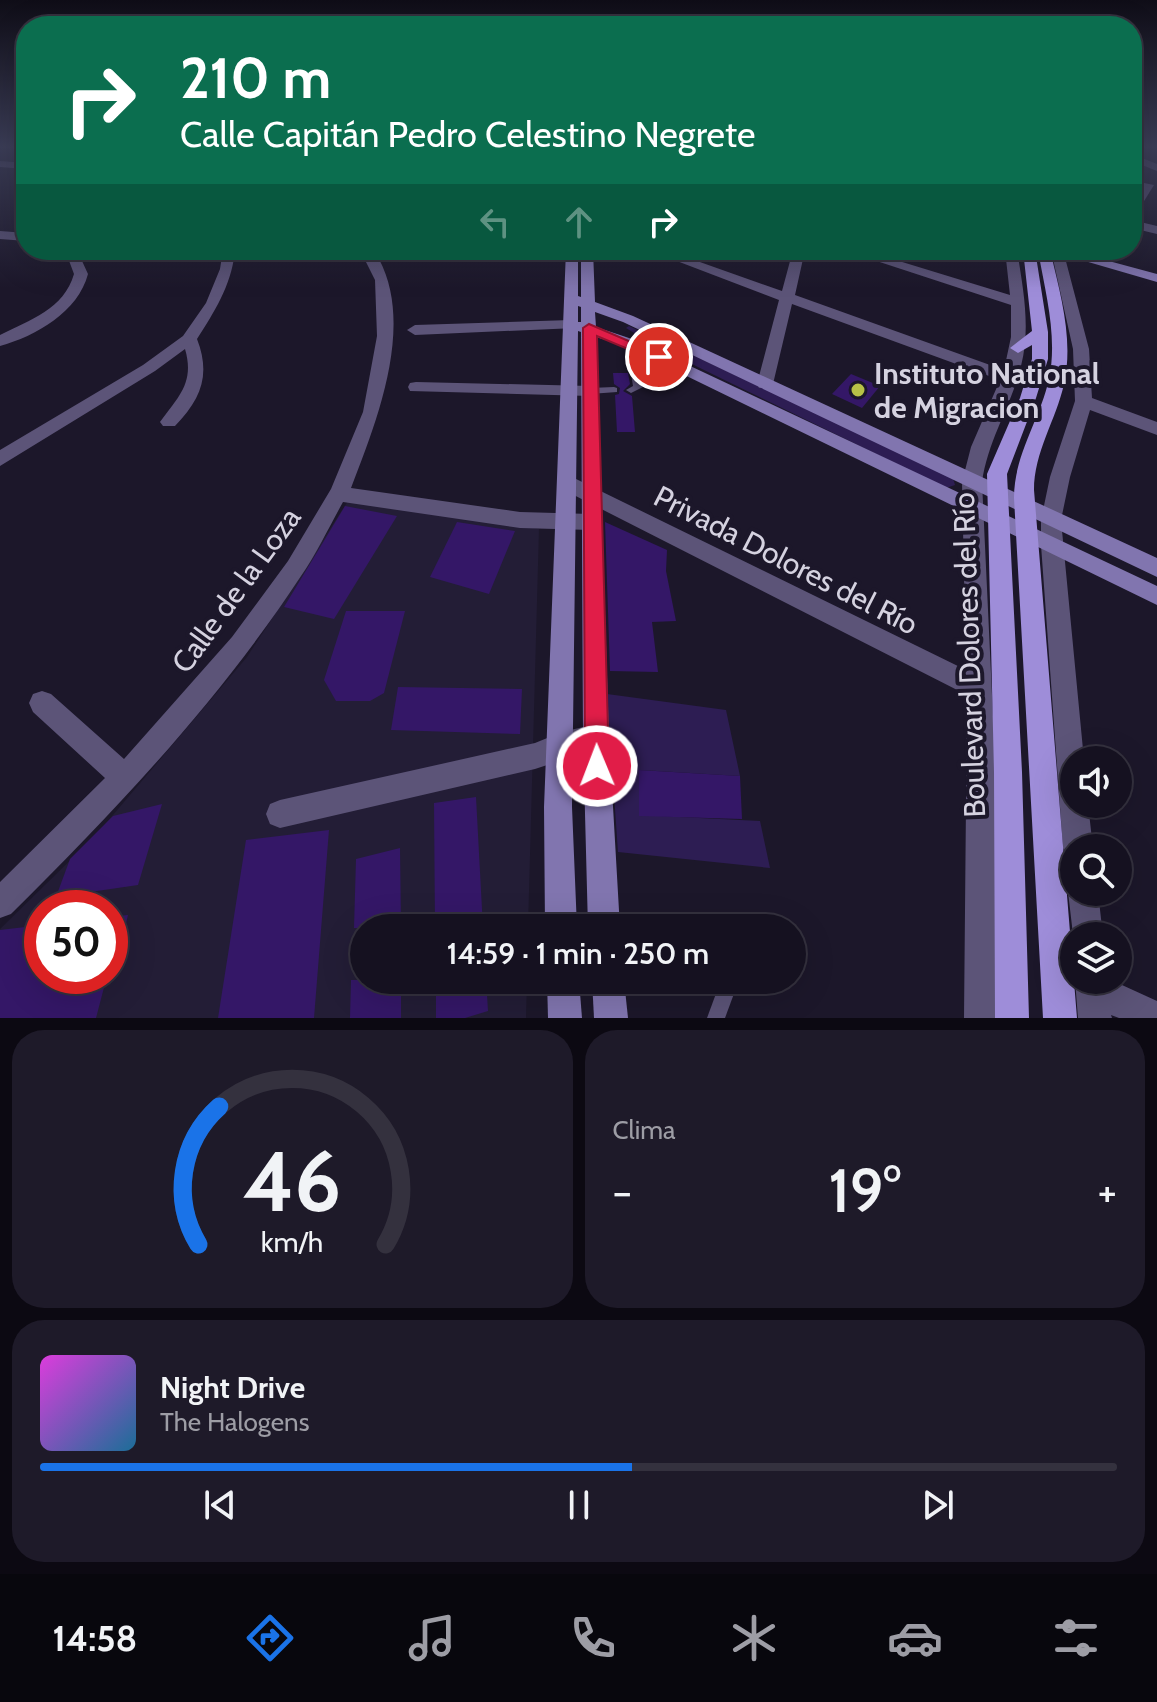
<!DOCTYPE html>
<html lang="es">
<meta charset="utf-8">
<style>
:root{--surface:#151120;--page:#1e1a29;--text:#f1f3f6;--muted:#9d9da5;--line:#34313e;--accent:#1a73e8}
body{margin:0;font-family:Cabin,sans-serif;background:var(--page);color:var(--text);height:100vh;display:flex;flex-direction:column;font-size:30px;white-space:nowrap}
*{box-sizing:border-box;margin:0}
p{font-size:26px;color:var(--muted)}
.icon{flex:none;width:44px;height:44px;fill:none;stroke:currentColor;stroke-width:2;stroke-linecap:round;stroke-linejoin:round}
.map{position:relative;height:1018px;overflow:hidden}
.sheet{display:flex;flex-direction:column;gap:12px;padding:12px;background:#0c0912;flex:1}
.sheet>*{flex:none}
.top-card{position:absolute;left:16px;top:16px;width:1126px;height:244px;border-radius:32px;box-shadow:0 8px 32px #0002,0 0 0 2px var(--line);background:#0b6e4f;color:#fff;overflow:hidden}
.controls{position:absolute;left:1060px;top:746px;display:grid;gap:16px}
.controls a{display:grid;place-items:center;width:72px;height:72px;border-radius:50%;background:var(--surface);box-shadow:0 8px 32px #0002,0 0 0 2px var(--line);font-size:40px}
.speed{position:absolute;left:24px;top:890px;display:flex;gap:16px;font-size:40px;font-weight:700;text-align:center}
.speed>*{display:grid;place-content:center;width:104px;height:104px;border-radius:50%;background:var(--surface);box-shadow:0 8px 32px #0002,0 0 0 2px var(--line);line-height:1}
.speed .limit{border:12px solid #d22;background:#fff;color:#111}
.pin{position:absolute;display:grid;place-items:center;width:68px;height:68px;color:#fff;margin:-34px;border:4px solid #fff;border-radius:50%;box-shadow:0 2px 8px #0007}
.me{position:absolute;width:88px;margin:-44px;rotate:359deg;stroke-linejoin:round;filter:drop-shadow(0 0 6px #0008)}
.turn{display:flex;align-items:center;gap:28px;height:168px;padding:0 32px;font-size:36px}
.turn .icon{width:104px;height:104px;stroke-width:2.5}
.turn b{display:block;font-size:56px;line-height:68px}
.lanes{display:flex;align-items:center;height:76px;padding:0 32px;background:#0003;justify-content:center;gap:40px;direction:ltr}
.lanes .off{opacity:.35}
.big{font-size:60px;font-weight:600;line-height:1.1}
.sheet .tile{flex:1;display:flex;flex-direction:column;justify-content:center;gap:12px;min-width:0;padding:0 28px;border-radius:32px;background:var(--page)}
.sheet .dial{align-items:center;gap:0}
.dial svg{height:208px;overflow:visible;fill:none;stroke:var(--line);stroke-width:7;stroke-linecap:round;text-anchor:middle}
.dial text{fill:var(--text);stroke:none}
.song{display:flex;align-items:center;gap:24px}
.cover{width:96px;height:96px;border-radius:12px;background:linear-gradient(135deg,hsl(300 70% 55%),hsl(200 70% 35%))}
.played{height:8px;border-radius:4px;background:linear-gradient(90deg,var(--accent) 55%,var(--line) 55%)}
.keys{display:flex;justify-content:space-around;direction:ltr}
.heat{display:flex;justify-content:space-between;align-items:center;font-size:44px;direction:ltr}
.sheet .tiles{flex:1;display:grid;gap:12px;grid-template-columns:1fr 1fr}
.tile:last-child{grid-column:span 2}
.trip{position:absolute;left:350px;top:914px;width:456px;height:80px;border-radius:40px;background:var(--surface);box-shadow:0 8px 32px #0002,0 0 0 2px var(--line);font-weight:600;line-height:80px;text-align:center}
.dock{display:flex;height:128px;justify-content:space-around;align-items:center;background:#08070d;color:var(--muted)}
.dock .icon{width:56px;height:56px}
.dock .current{color:var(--accent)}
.dock b{font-size:36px;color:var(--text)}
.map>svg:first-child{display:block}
.built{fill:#231d36;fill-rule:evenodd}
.green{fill:#2d1d53}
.building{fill:#341767}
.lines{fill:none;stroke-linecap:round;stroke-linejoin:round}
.lane{fill:#5c5478;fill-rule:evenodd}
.street{fill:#5c5478;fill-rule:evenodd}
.secondary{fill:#8175af;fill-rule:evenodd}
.primary{fill:#9e8dd9;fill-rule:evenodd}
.route{fill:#e11d48;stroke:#92132f;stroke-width:2}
.poi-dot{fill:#b7c147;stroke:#1c172a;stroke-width:3}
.labels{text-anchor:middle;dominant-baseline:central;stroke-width:8;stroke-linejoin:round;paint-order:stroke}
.poi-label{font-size:30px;font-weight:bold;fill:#d5d2e0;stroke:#1c172a;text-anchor:start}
.street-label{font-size:30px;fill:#d5d2e0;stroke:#1c172a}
</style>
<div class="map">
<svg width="1157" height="1018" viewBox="0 0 1157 1018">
<rect width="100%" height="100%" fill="#1c172a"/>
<path class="built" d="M 348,501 L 539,529 L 528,928 L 364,928 L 364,980 L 527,980 L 526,1018 L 0,1018 L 0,929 L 96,835 L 247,657 ZM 42,908 L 110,908 L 110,976 L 42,976 Z"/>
<g class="green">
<path d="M 629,326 L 952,475 L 955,485 L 946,488 L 657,347 L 626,328 Z"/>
<path d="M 607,694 L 726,710 L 740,776 L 640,770 L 639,815 L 760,821 L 770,868 L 618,852 Z"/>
</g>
<g class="building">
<path d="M 613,373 L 628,373 L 630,384 L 623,391 L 632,396 L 635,432 L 617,432 L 615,395 L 619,394 L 620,388 L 614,384 Z"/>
<path d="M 851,374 L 880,386 L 862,408 L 832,394 Z"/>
<path d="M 345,506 L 397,516 L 334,619 L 284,607 Z"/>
<path d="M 457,522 L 515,531 L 489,594 L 430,577 Z"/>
<path d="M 605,522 L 667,550 L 666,571 L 676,621 L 652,622 L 658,672 L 610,671 Z"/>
<path d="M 346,611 L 405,611 L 384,693 L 370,701 L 336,701 L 324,680 Z"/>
<path d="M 398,687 L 522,689 L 520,734 L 391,730 Z"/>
<path d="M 639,770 L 740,776 L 742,819 L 639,816 Z"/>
<path d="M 476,797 L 483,928 L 435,928 L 434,803 Z"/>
<path d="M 162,804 L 138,885 L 56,897 L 70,859 L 113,816 Z"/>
<path d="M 329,830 L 314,1018 L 218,1018 L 246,840 Z"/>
<path d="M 400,848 L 401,928 L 354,928 L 356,859 Z"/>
<path d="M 622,914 L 685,914 L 689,928 L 623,928 Z"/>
<path d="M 128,915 L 116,966 L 110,965 L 110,917 Z"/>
<path d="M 42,925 L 42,976 L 107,976 L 96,1018 L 0,1018 L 0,930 Z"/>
<path d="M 351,980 L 401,980 L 401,1018 L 350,1018 Z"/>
<path d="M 436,980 L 486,980 L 488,1011 L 465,1018 L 436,1018 Z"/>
</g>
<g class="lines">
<g class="lane">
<path d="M 630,340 L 634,343 L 643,387 L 631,393 L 626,390 L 633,386 L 626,343 Z"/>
<path d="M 614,387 L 617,388 L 617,392 L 590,394 L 585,391 L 590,388 Z"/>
<path d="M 721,980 L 739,980 L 725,1018 L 707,1018 Z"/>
</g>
<g class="street">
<path d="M 1132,154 L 1157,164 L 1157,171 L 1132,161 Z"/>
<path d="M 0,161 L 26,163 L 26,169 L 0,167 Z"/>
<path d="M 1144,183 L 1154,185 L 1136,214 L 1132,215 L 1132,202 Z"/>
<path d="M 1132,220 L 1157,226 L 1157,234 L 1132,228 Z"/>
<path d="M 0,231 L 26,233 L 26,241 L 0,239 Z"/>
<path d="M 65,250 L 77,250 L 88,274 C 78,312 36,336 0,346 L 0,335 C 30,320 64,309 74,274 Z"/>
<path d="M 223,250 L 235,250 C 232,284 215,311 197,339 C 211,375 201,399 175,426 L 163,426 L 160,422 C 178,397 195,383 185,349 L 155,371 L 0,466 L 0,450 L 143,365 L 183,336 L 206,303 L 220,269 Z"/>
<path d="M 360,250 L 374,252 L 409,250 L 379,259 C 415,327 376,423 351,488 L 520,512 L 591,514 L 598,516 L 601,522 L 598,528 L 591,530 L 520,528 L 343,502 C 329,527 317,553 301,576 C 219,701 117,809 11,914 L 0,918 L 0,882 L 105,778 L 33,712 L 29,703 L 33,694 L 42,691 L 51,694 L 124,759 L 232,637 L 288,561 L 331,489 L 363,412 L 377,336 L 375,280 Z"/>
<path d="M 648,250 L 666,250 L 782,291 L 793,250 L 805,250 L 795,295 L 1004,370 L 1011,337 L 1011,305 L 843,250 L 863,250 L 1010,295 L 1005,250 L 1017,250 C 1023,288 1031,328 1021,366 C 1011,406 988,440 982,482 L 996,780 L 998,1018 L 964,1018 L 967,695 L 560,488 L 557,483 L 567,476 L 574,478 L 966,670 L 962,482 L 971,447 L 1000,380 L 792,304 L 773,384 L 771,388 L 759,388 L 757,384 L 779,300 Z"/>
<path d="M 1051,250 L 1063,250 L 1089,349 L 1092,398 L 1157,422 L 1157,435 L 1090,410 L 1070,477 L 1061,520 L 1084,760 L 1074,760 L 1074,804 L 1088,804 L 1093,848 L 1074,848 L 1074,861 L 1068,858 L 1063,848 L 1041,545 L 1041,520 L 1050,477 L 1075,401 L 1073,349 Z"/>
<path d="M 571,320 L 576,322 L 576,328 L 415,335 L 407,330 L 415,325 Z"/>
<path d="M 416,382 L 590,386 L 598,391 L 590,396 L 410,391 L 408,387 L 410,383 Z"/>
<path d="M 596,724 L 605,728 L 609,737 L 605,746 L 535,769 L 280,828 L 270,824 L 266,814 L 270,804 L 280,800 L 535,743 L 562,732 Z"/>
<path d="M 1072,881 L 1074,892 L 1098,892 L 1103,936 L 1074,936 L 1074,943 L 1068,892 Z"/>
<path d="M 1075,980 L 1111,980 L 1157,1001 L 1157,1018 L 1119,1018 L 1111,1015 L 1112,1018 L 1078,1018 Z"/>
</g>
<g class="secondary">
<path d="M 566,250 L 578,250 L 578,296 L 581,297 L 581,250 L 593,250 L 595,302 L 633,316 L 1157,558 L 1157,577 L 623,322 L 595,312 L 596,327 L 635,340 L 1157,586 L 1157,605 L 625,346 L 596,337 L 609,737 L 620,928 L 588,928 L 583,737 L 581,332 L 578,331 L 572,807 L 577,928 L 545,928 L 544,807 ZM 578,306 L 581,307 L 581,322 L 578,322 Z"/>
<path d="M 1047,250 L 1068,250 L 1157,274 L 1157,282 Z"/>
<path d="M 547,980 L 579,980 L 582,1018 L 548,1018 Z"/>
<path d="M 592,980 L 624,980 L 628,1018 L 594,1018 Z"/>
</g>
<g class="primary">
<path d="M 1023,250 L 1035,250 L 1048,332 L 1048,359 L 1036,398 L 1007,474 L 1022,772 L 1029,1018 L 995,1018 L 994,772 L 987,474 L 1020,398 L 1032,359 L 1032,345 L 1018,353 L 1010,348 L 1032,331 Z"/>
<path d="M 1038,250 L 1050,250 C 1060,293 1074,339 1064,384 C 1056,420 1034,452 1034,490 L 1077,1018 L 1043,1018 L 1014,498 C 1014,454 1040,420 1049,379 C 1058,336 1045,292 1038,250 Z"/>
</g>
</g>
<linearGradient id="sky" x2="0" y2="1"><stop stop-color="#0f0d17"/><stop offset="0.51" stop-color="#3a3c55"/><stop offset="1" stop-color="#3a3c55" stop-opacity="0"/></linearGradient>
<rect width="1157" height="288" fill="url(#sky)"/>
<path class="route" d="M 589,324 L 666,357 L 659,362 L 654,360 L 597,336 L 609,766 L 606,775 L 597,779 L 588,775 L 585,766 L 583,328 Z"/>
<circle class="poi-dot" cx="858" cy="390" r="8"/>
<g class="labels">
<g class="poi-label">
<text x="874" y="373">Instituto National<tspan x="874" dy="34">de Migracion</tspan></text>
</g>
<g class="street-label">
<text transform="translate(786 560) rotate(27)">Privada Dolores del Río</text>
<text transform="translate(236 590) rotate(-54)">Calle de la Loza</text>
<text transform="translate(969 655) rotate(-92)">Boulevard Dolores del Río</text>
</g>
</g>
</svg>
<div class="controls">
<a><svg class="icon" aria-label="sound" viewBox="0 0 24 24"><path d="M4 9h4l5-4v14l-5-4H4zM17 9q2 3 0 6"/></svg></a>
<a><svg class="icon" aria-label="search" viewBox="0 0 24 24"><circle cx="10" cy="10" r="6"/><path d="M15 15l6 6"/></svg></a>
<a><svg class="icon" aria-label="layers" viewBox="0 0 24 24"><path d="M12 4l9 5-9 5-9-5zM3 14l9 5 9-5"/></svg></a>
</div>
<div class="speed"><div class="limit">50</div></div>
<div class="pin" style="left:659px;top:357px;background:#d93025"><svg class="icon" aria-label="arrive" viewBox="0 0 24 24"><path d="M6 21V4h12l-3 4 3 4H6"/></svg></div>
<svg class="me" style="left:597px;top:766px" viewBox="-20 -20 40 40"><circle r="17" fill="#e11d48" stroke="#fff" stroke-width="3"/><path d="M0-11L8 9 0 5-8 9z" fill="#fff"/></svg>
<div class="trip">14:59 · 1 min · 250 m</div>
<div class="top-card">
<div class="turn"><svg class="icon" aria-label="right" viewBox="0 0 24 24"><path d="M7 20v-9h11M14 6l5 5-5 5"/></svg><div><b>210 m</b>Calle Capitán Pedro Celestino Negrete</div></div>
<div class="lanes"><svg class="icon off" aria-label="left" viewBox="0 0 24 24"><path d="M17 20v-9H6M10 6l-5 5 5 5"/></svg><svg class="icon off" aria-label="ahead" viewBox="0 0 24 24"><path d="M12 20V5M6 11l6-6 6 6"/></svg><svg class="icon" aria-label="right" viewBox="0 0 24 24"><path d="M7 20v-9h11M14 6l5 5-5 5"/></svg></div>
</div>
</div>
<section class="sheet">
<div class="tiles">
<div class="tile dial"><svg viewBox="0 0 100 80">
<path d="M14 69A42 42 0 1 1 86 69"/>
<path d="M14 69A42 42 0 0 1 22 16" stroke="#1a73e8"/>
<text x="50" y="56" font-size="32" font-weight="700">46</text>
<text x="50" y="72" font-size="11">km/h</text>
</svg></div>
<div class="tile"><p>Clima</p>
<div class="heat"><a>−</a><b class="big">19°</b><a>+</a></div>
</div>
<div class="tile">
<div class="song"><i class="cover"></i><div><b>Night Drive</b><p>The Halogens</p></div></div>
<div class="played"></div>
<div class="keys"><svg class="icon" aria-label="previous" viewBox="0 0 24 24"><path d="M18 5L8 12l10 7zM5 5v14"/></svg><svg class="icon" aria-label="pause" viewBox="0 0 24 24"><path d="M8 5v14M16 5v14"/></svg><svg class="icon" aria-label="next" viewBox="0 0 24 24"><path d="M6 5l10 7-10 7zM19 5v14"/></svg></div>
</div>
</div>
</section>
<nav class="dock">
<b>14:58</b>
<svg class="icon current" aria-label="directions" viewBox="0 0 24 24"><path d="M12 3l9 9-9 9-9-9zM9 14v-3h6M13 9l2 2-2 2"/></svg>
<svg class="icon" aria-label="music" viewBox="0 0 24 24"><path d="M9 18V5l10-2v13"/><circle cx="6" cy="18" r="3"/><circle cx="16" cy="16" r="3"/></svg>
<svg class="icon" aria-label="phone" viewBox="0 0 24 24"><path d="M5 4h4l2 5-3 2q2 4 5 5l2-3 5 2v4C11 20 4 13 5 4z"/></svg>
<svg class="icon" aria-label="climate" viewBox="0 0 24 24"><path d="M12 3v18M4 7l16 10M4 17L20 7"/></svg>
<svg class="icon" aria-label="car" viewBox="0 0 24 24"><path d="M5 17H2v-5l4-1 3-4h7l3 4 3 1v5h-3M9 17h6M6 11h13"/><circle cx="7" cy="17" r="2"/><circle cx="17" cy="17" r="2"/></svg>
<svg class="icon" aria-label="filters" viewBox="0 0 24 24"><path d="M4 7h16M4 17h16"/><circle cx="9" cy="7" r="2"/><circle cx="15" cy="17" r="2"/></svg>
</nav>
